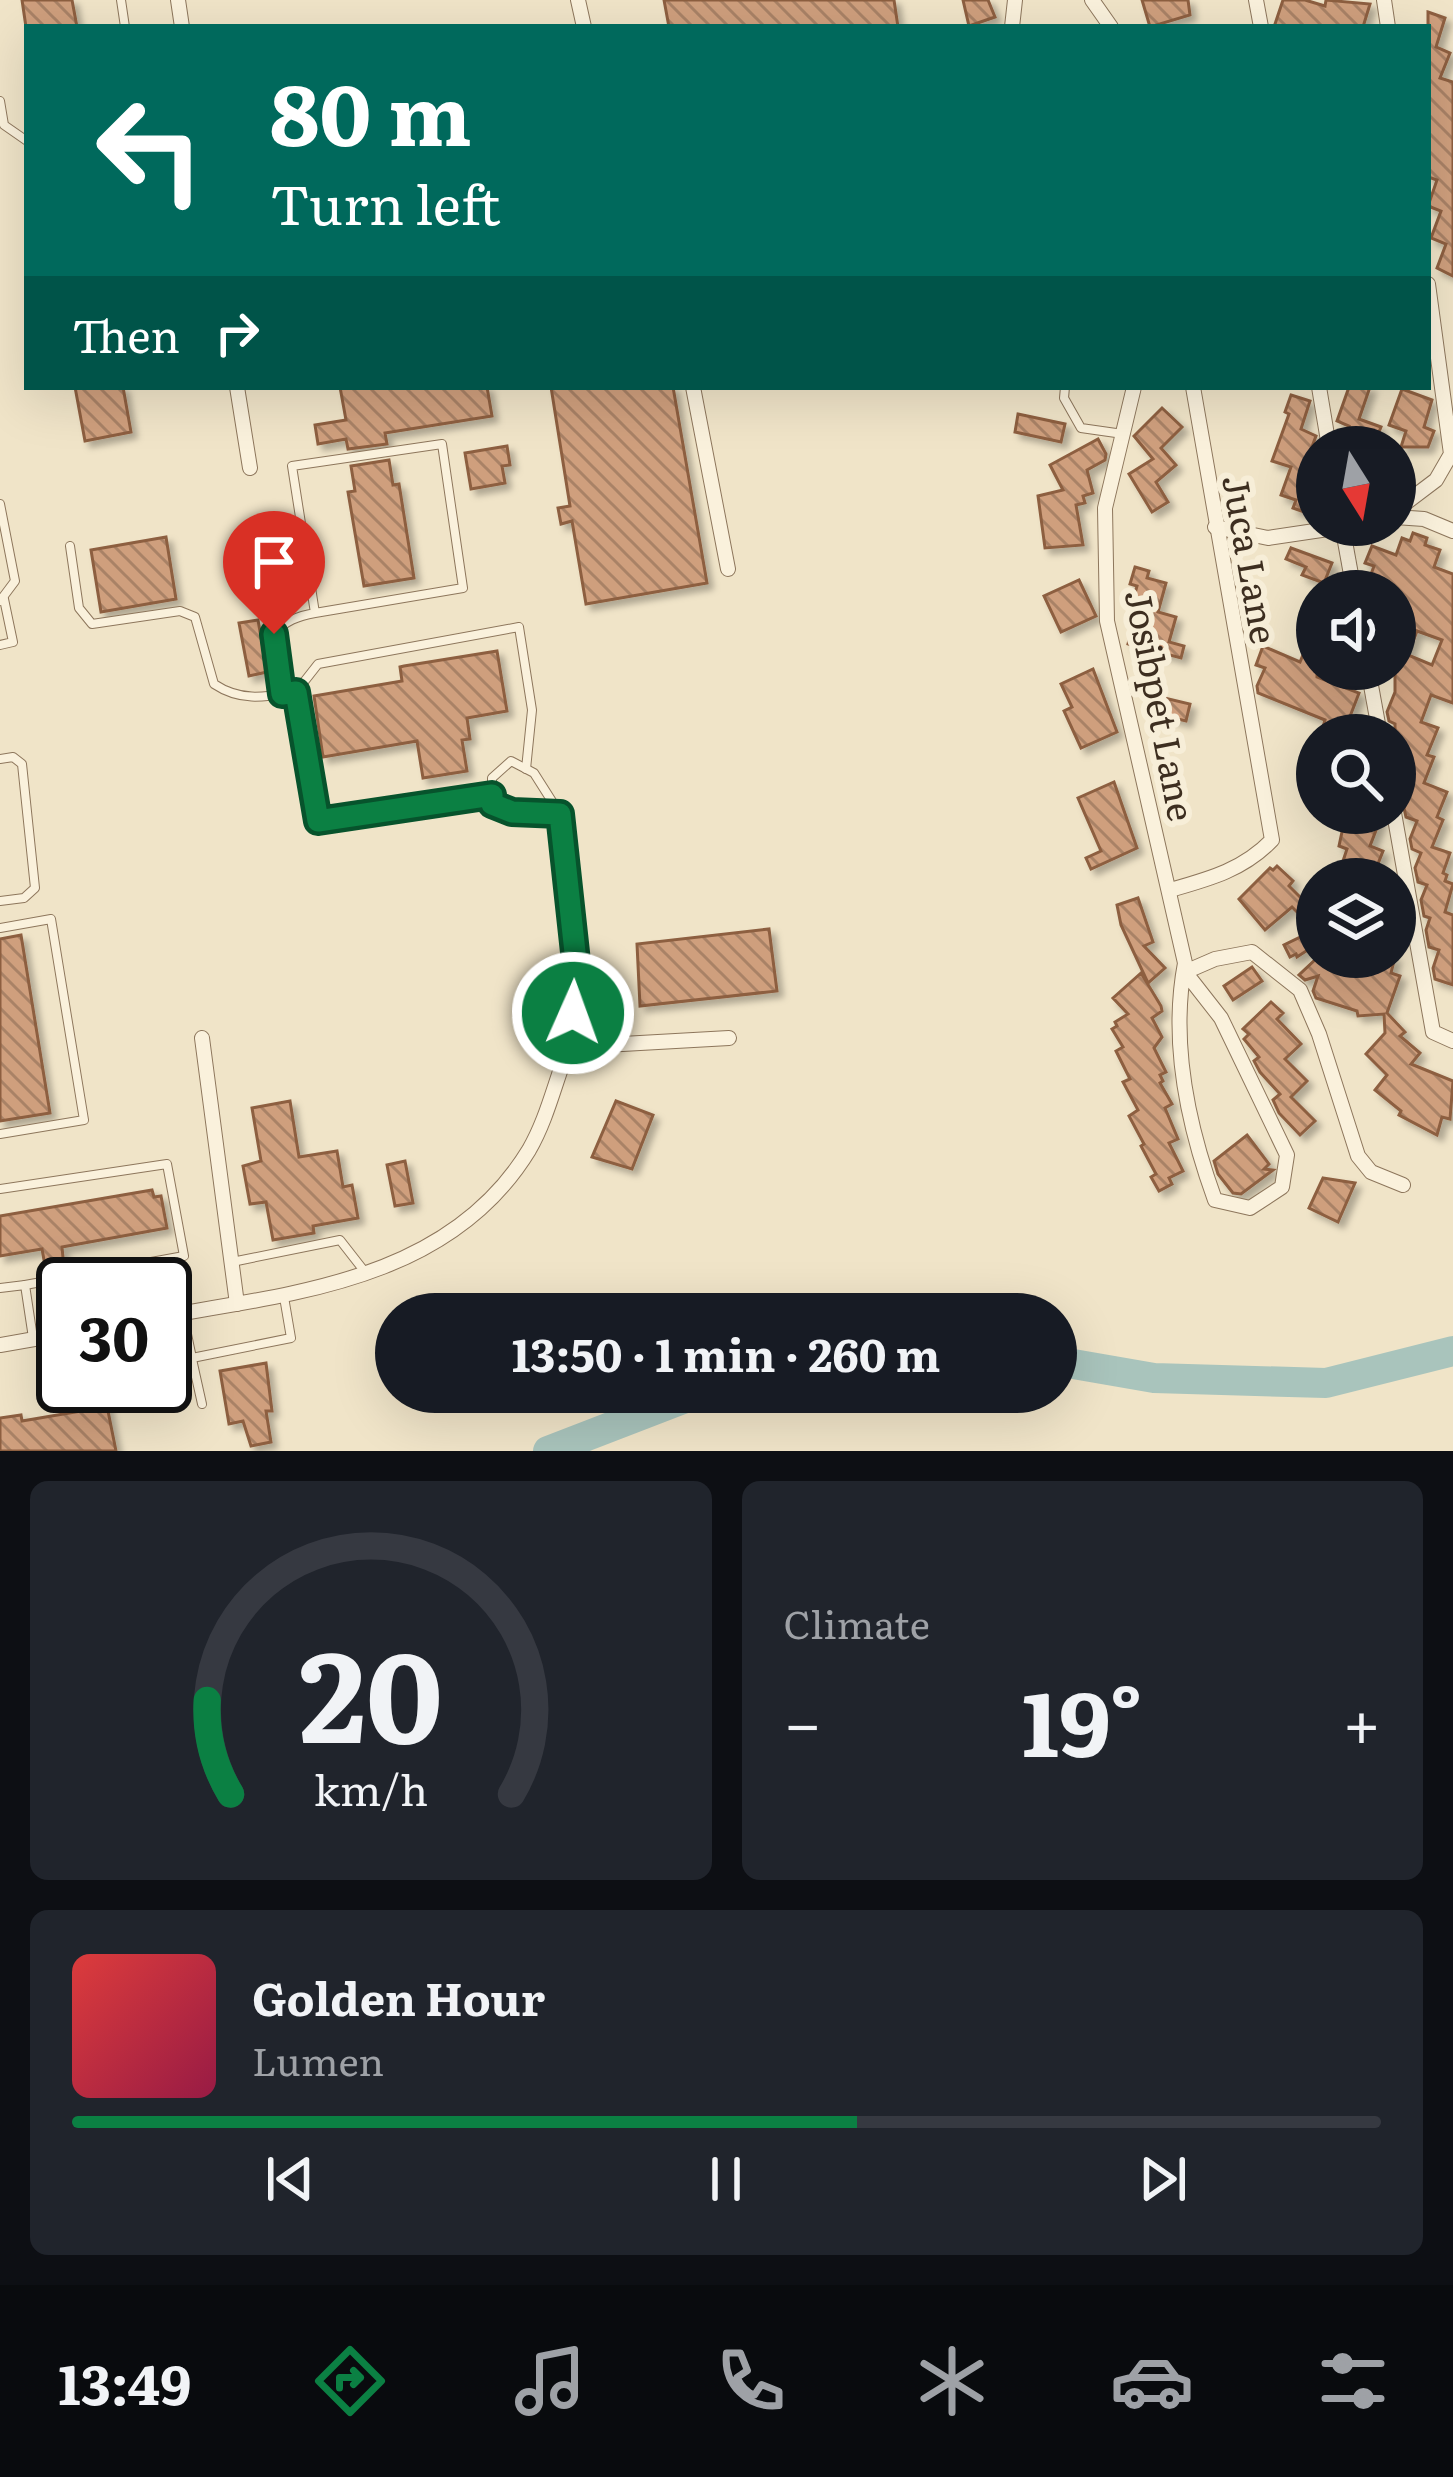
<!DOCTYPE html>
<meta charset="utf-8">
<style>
:root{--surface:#171b24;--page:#20242c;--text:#f1f3f6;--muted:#9ea1a6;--line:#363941;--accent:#0b8043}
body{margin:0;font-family:Literata,serif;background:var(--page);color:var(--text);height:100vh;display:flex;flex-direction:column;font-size:45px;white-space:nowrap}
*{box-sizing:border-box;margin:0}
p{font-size:39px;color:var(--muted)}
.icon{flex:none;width:66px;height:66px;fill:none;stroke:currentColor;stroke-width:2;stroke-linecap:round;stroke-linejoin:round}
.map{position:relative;height:1451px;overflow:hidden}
.drawer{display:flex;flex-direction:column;gap:30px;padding:30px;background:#0d0f14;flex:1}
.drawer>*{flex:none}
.top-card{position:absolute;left:24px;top:24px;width:1407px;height:366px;border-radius:0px;box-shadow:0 12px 48px #0002;background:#00695c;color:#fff;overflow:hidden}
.needle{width:78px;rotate:169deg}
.tools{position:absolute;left:1296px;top:426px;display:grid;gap:24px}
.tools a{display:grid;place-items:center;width:120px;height:120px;border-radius:50%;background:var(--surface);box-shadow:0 12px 48px #0002;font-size:60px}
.speed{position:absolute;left:36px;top:1257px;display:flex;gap:24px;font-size:60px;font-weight:700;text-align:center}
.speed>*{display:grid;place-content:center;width:156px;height:156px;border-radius:50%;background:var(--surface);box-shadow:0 12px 48px #0002;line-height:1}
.speed .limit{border:6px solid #111;border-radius:18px;background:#fff;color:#111}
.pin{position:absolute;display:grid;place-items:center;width:102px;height:102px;color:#fff;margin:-123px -51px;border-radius:50% 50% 50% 0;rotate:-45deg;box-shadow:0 0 12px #0007}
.pin .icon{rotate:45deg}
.me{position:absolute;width:132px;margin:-66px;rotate:2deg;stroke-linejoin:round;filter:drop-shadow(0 0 9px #0008)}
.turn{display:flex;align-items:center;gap:42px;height:252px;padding:0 48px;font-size:54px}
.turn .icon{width:156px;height:156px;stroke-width:2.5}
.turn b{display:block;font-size:84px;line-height:102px}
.then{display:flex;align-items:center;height:114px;padding:0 48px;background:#0003;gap:24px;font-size:45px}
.big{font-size:90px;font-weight:700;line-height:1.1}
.drawer .card{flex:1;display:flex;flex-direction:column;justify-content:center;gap:18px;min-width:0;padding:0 42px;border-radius:18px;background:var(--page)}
.drawer .dial{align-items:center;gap:0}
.dial svg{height:312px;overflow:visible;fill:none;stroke:var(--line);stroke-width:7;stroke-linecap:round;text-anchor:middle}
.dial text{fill:var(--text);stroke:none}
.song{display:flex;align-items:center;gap:36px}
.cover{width:144px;height:144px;border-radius:18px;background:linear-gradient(135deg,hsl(0 70% 55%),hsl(340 70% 35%))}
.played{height:12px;border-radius:6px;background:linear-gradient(90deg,var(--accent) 60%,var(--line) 60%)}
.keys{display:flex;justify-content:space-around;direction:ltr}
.heat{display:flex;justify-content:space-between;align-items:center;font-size:66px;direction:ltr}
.drawer .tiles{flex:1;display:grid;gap:30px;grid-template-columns:1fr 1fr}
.card:last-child{grid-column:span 2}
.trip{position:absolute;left:375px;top:1293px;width:702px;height:120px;border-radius:60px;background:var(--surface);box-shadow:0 12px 48px #0002;font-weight:700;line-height:120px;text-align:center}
.menu{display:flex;height:192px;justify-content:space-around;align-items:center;background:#090b0e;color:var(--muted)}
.menu .icon{width:84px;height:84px}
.menu .selected{color:var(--accent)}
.menu b{font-size:54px;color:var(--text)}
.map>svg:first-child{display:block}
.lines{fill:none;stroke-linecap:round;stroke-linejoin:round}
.river{stroke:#a9c4bc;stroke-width:30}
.building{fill:url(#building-back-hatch);stroke:#8d5f41;stroke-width:3;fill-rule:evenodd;filter:url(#shadow)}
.service-casing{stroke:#8d765c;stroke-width:10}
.minor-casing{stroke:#8d765c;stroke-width:16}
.service{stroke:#faf1dc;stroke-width:8}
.minor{stroke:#faf1dc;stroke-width:14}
.route-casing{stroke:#07532c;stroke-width:30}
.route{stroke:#0b8043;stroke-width:21}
.labels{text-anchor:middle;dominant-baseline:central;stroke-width:12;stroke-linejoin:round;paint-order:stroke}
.street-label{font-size:36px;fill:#3d2e20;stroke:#f7eed8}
</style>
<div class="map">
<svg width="1453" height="1451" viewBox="0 0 1453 1451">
<defs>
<pattern id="building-back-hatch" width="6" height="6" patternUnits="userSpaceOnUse" patternTransform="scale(3)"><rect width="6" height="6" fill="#cf9f7d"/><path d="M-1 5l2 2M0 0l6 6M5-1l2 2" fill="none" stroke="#a98266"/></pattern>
<filter id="shadow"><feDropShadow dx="5.5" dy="5.5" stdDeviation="3" flood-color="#0004"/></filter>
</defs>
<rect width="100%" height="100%" fill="#f0e4c8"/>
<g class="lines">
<g class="river">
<path d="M 1056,1361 L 1154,1378 L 1326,1383 L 1453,1351"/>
<path d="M 548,1451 L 701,1392"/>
</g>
</g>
<g class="building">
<path d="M 22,0 L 72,0 L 77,27 L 26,27 Z"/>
<path d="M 664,0 L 894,0 L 898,27 L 669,27 Z"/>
<path d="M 963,0 L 988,0 L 995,17 L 969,26 Z"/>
<path d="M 1142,0 L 1188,0 L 1190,15 L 1150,27 Z"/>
<path d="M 1283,0 L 1305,0 L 1325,6 L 1326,0 L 1370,4 L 1363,27 L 1274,27 Z"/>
<path d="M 1428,12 L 1445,18 L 1436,47 L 1450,53 L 1440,78 L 1453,82 L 1453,276 L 1437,268 L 1446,244 L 1431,238 L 1441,211 L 1428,206 L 1437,180 L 1428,177 Z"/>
<path d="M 75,387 L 123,387 L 131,432 L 85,441 Z"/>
<path d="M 340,387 L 487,387 L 492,416 L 385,433 L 387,444 L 348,449 L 346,439 L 318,444 L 315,425 L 346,420 Z"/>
<path d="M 551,387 L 673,387 L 707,583 L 586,604 L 572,521 L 561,524 L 558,508 L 570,506 Z"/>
<path d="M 1349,387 L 1370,387 L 1359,419 L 1381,427 L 1373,447 L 1341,447 L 1349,426 L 1337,421 Z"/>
<path d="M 1402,389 L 1432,400 L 1424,427 L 1434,431 L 1428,447 L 1401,447 L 1406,431 L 1389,425 Z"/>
<path d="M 1291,395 L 1310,401 L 1301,429 L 1316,436 L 1307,460 L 1317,464 L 1317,508 L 1312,506 L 1310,514 L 1293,508 L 1296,500 L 1281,495 L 1291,467 L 1272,461 L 1289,414 L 1285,412 Z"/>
<path d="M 1162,408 L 1182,427 L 1161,448 L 1176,465 L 1156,482 L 1168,502 L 1152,512 L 1129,474 L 1153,459 L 1134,436 Z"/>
<path d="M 1018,414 L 1065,424 L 1061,442 L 1015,432 Z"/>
<path d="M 1098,439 L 1106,454 L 1105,460 L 1087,470 L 1093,493 L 1083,496 L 1085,503 L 1076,505 L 1083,545 L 1045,548 L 1038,496 L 1063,490 L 1050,465 Z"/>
<path d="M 507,446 L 510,465 L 502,466 L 505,483 L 471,489 L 465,453 Z"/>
<path d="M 389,460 L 393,485 L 399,484 L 414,578 L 364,586 L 348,492 L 355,491 L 351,466 Z"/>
<path d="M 1413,533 L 1427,538 L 1425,545 L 1440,550 L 1434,567 L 1453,574 L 1453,703 L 1431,695 L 1421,722 L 1438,728 L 1427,755 L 1434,757 L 1424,783 L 1447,792 L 1437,817 L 1443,820 L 1432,847 L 1450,853 L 1443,873 L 1447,875 L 1445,881 L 1453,884 L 1445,912 L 1453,915 L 1453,985 L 1435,979 L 1433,968 L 1439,950 L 1429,947 L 1426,930 L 1430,918 L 1424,916 L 1421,900 L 1427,885 L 1418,882 L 1415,868 L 1421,853 L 1412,849 L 1410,839 L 1417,821 L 1406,817 L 1404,808 L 1411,789 L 1396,784 L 1406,758 L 1395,753 L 1395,724 L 1389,721 L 1387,712 L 1395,692 L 1395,591 L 1365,591 L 1374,566 L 1365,563 L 1372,546 L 1396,555 L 1402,538 L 1410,541 ZM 1417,631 L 1442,640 L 1432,665 L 1408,655 Z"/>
<path d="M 166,537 L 176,599 L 101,612 L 91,550 Z"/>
<path d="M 1291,548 L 1332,563 L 1324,583 L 1302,575 L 1306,567 L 1286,559 Z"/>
<path d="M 1135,567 L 1149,571 L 1147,578 L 1166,583 L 1158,612 L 1176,617 L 1169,642 L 1184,646 L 1181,658 L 1128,644 L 1135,616 L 1129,615 L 1137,586 L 1130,584 Z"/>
<path d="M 1079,580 L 1096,616 L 1061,632 L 1044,596 Z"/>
<path d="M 258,620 L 267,672 L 249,676 L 239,623 Z"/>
<path d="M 1317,621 L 1317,677 L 1359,693 L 1349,719 L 1358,722 L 1354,735 L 1323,727 L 1325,720 L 1258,693 L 1257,686 L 1265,668 L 1256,665 L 1263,646 L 1300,662 Z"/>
<path d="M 497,651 L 507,711 L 467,718 L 470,739 L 462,740 L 467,771 L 423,778 L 417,741 L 323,757 L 314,696 L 402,681 L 400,667 L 404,666 Z"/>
<path d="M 1093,669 L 1117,732 L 1081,748 L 1064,711 L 1072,707 L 1061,684 Z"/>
<path d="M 1156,696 L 1190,704 L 1186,721 L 1152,713 Z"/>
<path d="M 1114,782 L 1137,848 L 1091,869 L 1086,858 L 1101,851 L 1078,798 Z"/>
<path d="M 1346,813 L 1374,813 L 1373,818 L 1380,820 L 1370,846 L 1383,851 L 1372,879 L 1338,876 L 1347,849 L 1339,846 Z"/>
<path d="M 1277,866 L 1293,881 L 1289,886 L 1308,905 L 1299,914 L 1292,907 L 1265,930 L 1239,899 L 1270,868 L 1273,870 Z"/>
<path d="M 1138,898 L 1153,942 L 1144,946 L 1165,968 L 1148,983 L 1121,925 L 1117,905 Z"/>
<path d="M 769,929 L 777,991 L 640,1006 L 637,944 Z"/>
<path d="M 1317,929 L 1317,944 L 1297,957 L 1296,954 L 1290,957 L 1284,945 Z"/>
<path d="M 21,935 L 50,1113 L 0,1121 L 0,939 Z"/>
<path d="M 1318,957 L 1395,957 L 1391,973 L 1400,976 L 1387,1013 L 1405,1032 L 1400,1036 L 1420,1053 L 1411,1064 L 1453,1081 L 1450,1119 L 1442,1117 L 1437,1135 L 1399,1115 L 1401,1111 L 1375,1090 L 1387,1075 L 1366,1054 L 1385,1033 L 1384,1014 L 1358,1016 L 1357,1011 L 1316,998 L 1313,991 L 1318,976 L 1305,980 L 1299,975 Z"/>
<path d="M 1252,967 L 1262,981 L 1233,1000 L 1224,986 Z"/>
<path d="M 1141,973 L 1161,1006 L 1162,1011 L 1152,1018 L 1162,1037 L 1154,1048 L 1166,1072 L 1160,1075 L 1163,1081 L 1160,1083 L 1172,1104 L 1165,1108 L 1178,1139 L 1169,1143 L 1183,1171 L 1169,1178 L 1172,1184 L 1159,1191 L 1151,1177 L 1156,1174 L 1141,1146 L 1144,1144 L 1129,1116 L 1138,1110 L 1123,1082 L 1130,1079 L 1116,1051 L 1123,1047 L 1112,1029 L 1117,1026 L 1115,1022 L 1128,1014 L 1113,998 Z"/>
<path d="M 1271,1002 L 1283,1013 L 1277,1019 L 1301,1044 L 1285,1059 L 1307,1081 L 1291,1097 L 1315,1121 L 1300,1135 L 1279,1113 L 1273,1100 L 1280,1094 L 1260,1072 L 1254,1061 L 1259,1057 L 1244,1039 L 1249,1034 L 1243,1029 Z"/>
<path d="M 290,1101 L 299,1157 L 337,1151 L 343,1187 L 352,1185 L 358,1218 L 313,1226 L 314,1233 L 273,1240 L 266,1202 L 250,1204 L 243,1166 L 261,1161 L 252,1108 Z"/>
<path d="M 616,1101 L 653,1115 L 632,1169 L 592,1157 Z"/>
<path d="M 1247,1135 L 1269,1164 L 1264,1169 L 1273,1170 L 1241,1194 L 1233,1193 L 1218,1174 L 1214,1161 Z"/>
<path d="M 405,1161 L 413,1203 L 395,1206 L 387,1165 Z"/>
<path d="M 1323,1178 L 1355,1183 L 1338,1222 L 1309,1208 Z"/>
<path d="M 152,1190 L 154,1197 L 161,1196 L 167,1228 L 62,1247 L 64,1268 L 46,1271 L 42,1249 L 0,1256 L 0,1216 Z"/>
<path d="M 266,1363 L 272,1411 L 266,1411 L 271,1442 L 251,1446 L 243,1421 L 229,1424 L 220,1371 Z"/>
<path d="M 106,1401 L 116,1451 L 0,1451 L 0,1418 L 21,1415 L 22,1421 L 81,1411 L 80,1406 Z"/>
</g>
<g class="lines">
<g class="service-casing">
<g id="service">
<path d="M 121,0 L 125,27"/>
<path d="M 0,101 L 4,125 L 27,141"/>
<path d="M 1065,387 L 1064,398 L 1081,428 L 1123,434"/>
<path d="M 0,504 L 15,581 L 0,601"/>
<path d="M 70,546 L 79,608 L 92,624 L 180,611 L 195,617 L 214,684 C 241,702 265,697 296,692"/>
<path d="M 0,645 L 13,642 L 4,599"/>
<path d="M 282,694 L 274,634 C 285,621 298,616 315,613 L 463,588 L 442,444 L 292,466 L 315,613"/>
<path d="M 0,759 L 13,757 L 22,764 L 35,888 L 24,898 L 0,901"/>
<path d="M 511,761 L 534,773 L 560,814 L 511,812 L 492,804 L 492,778 Z"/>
<path d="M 492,795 L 318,821 L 296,692 L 318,664 L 519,627 L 532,710 L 526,769"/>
<path d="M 0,928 L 51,919 L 84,1120 L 0,1134"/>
<path d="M 0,1189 L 167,1164 L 184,1256 L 25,1285"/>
<path d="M 232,1262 L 340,1240 L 365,1272"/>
<path d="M 0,1288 L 25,1285 L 33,1338"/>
<path d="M 183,1315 L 192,1358 L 291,1338 L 284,1297"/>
<path d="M 192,1359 L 202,1404"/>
</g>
</g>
<g class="minor-casing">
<g id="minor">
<path d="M 178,0 L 182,27"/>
<path d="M 578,0 L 584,27"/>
<path d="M 1092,0 L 1111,27"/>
<path d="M 1256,0 L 1261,27"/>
<path d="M 1384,0 L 1388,27"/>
<path d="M 1012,27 L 1015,0"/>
<path d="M 237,387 L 250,468"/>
<path d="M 693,387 L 728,569"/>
<path d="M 1134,387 L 1105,508 L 1107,621 L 1185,963 L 1185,972 L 1221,1018 L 1287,1155 L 1282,1187 L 1250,1208 L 1215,1200 C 1188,1126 1170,1041 1185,963"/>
<path d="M 1319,387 L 1329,447"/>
<path d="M 1395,511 L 1436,480 L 1451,454 L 1428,284"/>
<path d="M 1395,517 L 1424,519 L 1453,531"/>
<path d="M 1342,525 L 1354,591"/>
<path d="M 1215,527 L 1268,538 L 1355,525"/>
<path d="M 1368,669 L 1380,735"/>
<path d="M 1394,813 L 1433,1032 L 1453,1041"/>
<path d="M 560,814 L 577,980 L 569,1047"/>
<path d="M 1170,890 C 1209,879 1243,870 1272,840 L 1193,387"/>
<path d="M 1185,972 L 1215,959 L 1252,952 L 1300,990 L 1319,1034 L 1358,1156 L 1371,1172 L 1403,1185"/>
<path d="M 202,1038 L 237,1304"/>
<path d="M 165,1316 C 299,1293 451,1278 529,1150 C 548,1117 555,1081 569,1047 L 729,1038"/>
<path d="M 0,1345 L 63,1334"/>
</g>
</g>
<use href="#service" class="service"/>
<use href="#minor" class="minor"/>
</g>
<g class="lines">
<g class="route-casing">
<path id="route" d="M 274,634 L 282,694 L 296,692 L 318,821 L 492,795 L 492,804 L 512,812 L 560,814 L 578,980 L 573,1013"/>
</g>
<use href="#route" class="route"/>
</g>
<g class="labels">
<g class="street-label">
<text transform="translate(1252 559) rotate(80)">Juca Lane</text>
<text transform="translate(1162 705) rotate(79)">Josibpet Lane</text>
</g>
</g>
</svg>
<div class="tools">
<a><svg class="needle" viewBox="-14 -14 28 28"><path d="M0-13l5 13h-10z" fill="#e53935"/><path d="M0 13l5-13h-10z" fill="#9ea1a6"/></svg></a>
<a><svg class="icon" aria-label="sound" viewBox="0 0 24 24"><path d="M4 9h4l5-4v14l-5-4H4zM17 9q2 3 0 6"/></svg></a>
<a><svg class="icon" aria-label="search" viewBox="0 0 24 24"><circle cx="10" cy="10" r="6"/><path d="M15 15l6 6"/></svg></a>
<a><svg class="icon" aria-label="layers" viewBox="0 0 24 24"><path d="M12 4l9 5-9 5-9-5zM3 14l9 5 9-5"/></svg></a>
</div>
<div class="speed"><div class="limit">30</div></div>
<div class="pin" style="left:274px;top:634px;background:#d93025"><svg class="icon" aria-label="arrive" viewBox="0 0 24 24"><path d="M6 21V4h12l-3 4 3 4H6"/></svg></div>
<svg class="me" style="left:573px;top:1013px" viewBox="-20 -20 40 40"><circle r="17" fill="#0b8043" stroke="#fff" stroke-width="3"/><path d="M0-11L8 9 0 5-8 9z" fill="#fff"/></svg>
<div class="trip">13:50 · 1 min · 260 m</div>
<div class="top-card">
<div class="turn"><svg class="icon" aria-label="left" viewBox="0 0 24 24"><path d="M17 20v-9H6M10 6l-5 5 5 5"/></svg><div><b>80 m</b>Turn left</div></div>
<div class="then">Then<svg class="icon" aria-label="right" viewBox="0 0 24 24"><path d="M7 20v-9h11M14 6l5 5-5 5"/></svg></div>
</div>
</div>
<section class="drawer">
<div class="tiles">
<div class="card dial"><svg viewBox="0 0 100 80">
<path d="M14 69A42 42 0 1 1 86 69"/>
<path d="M14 69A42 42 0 0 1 8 45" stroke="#0b8043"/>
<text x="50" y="56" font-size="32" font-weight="700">20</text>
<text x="50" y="72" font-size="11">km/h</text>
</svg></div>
<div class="card"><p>Climate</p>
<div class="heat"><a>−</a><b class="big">19°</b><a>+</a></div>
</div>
<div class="card">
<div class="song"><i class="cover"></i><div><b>Golden Hour</b><p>Lumen</p></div></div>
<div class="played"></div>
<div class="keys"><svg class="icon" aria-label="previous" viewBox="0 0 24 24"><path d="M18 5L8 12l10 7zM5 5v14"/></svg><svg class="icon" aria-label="pause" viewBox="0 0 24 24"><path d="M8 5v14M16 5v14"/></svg><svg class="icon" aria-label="next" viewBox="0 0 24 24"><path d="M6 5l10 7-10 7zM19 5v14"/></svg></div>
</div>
</div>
</section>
<nav class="menu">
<b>13:49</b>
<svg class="icon selected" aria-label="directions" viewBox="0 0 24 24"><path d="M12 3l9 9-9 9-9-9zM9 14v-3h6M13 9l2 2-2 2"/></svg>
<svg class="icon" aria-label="music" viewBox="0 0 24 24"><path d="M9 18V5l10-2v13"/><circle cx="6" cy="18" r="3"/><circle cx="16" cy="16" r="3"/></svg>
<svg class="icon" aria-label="phone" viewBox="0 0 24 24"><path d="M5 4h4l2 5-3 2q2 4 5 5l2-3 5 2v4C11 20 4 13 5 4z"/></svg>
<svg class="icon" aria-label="climate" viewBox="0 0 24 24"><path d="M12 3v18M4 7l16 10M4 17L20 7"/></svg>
<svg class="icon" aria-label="car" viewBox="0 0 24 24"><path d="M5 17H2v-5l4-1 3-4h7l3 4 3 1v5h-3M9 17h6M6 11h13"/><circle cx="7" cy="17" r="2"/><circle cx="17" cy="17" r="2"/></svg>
<svg class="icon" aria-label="filters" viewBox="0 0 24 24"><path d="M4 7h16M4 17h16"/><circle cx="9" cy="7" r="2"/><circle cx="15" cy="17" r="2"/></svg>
</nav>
